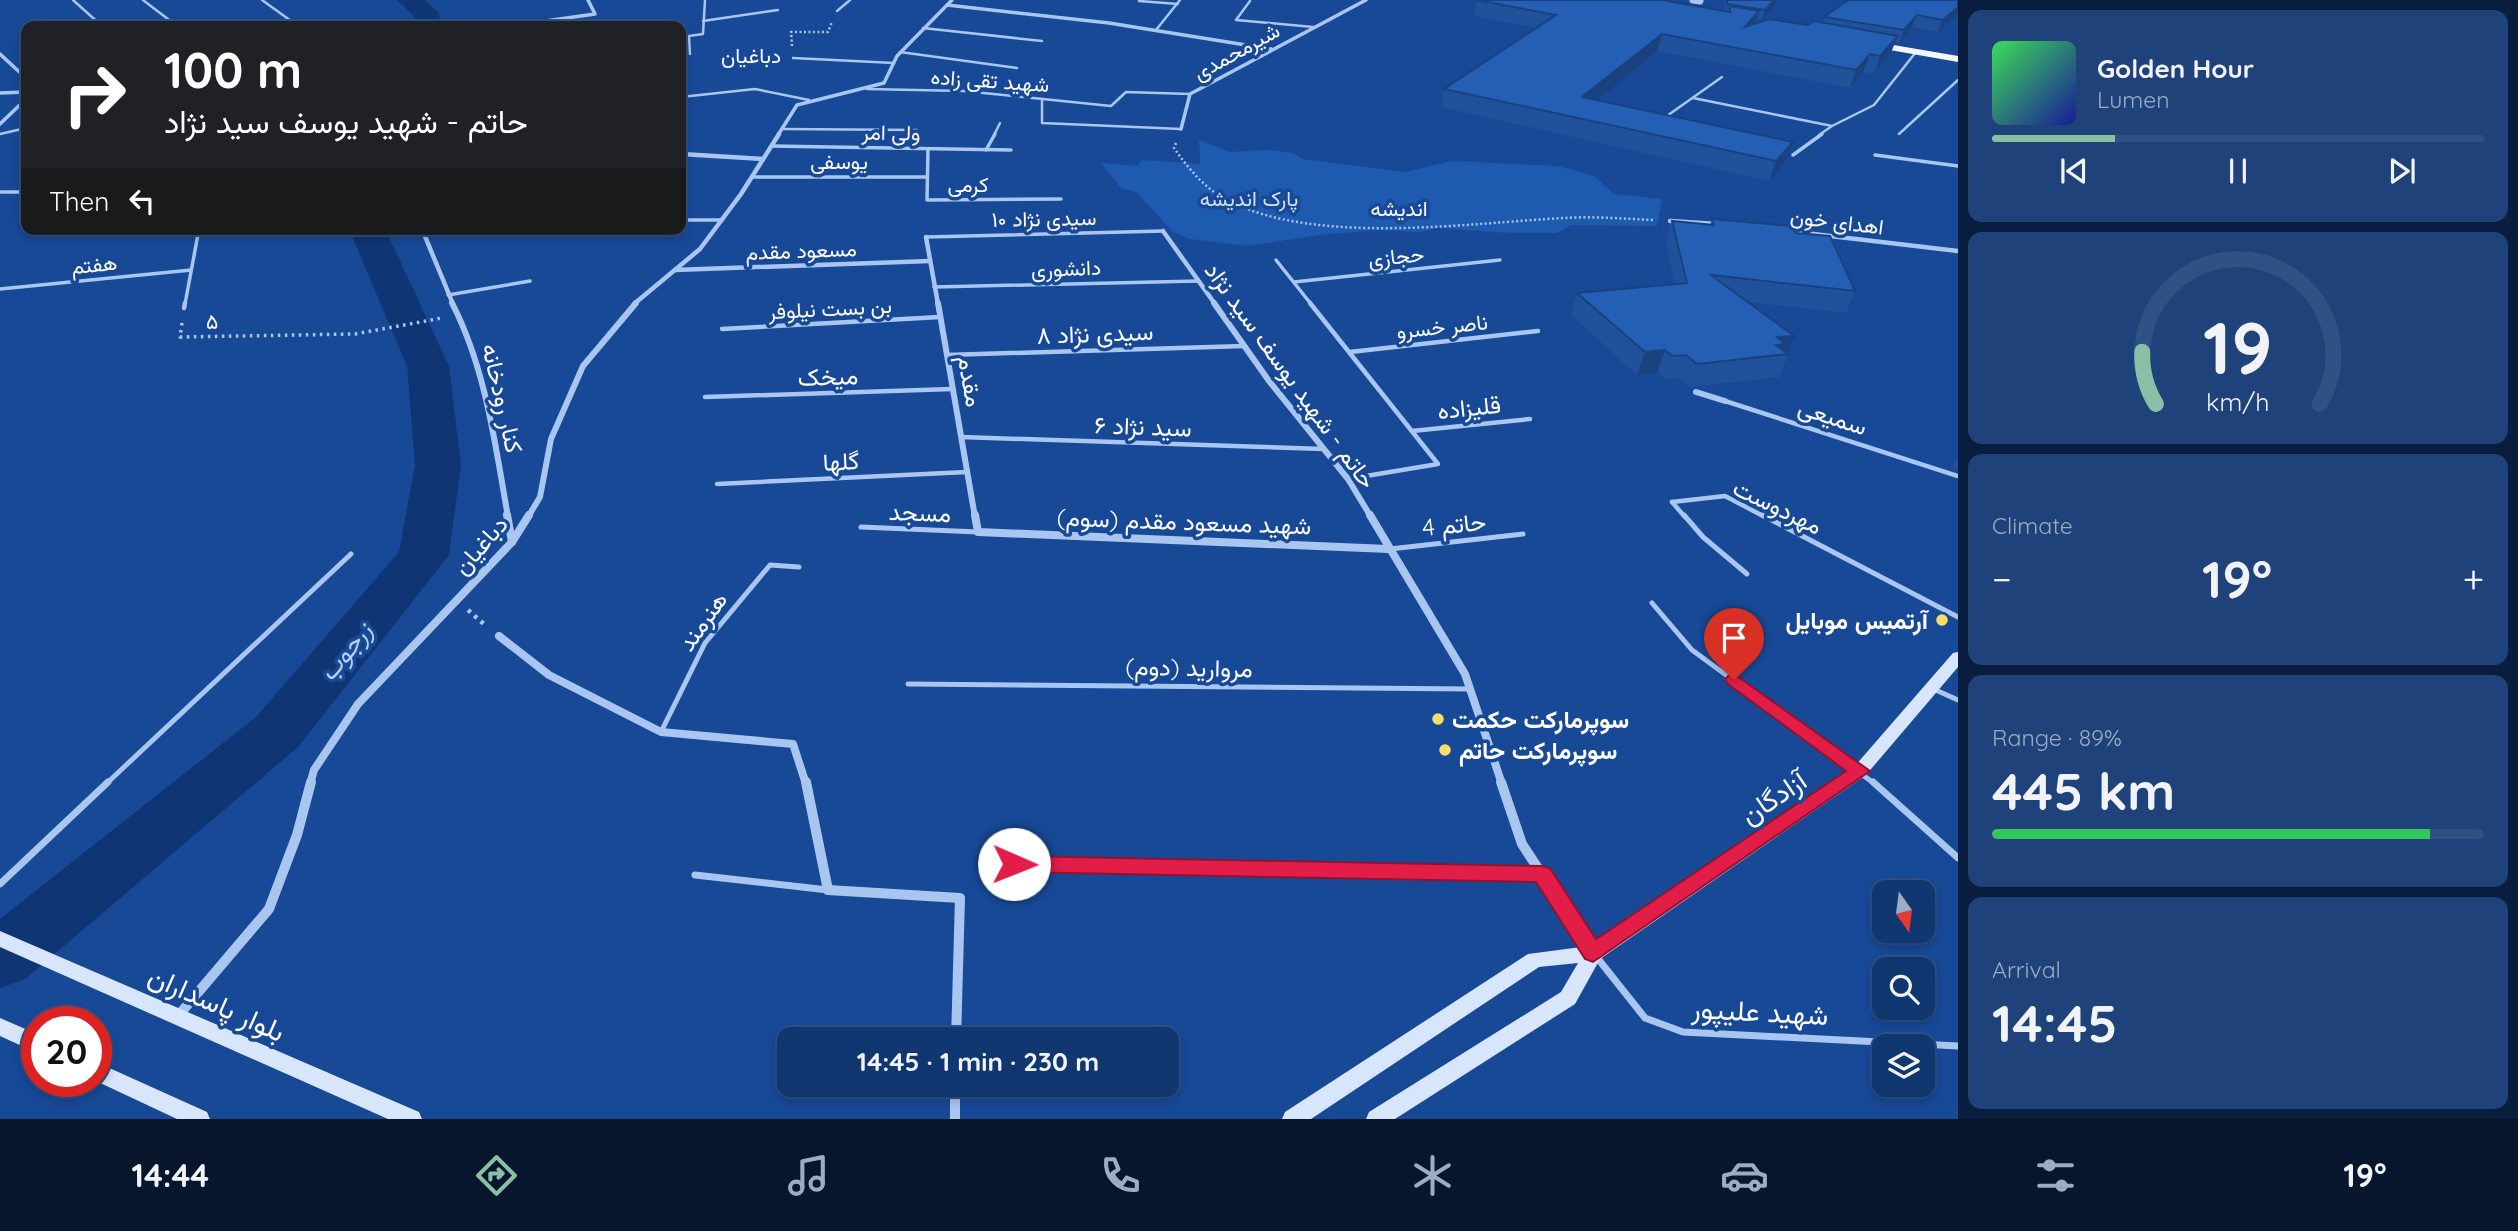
<!DOCTYPE html>
<meta charset="utf-8">
<style>
:root{--surface:#113771;--page:#1e4279;--text:#f1f3f6;--muted:#9cacc3;--line:#305184;--accent:#8abfa5}
body{margin:0;font-family:Quicksand,Vazirmatn,sans-serif;background:var(--page);color:var(--text);height:100vh;display:flex;flex-direction:column;font-size:26px;white-space:nowrap}
*{box-sizing:border-box;margin:0}
p{font-size:23px;color:var(--muted)}
.icon{flex:none;width:38px;height:38px;fill:none;stroke:currentColor;stroke-width:2;stroke-linecap:round;stroke-linejoin:round}
.map{position:relative;flex:1;overflow:hidden}
.panel{display:flex;flex-direction:column;gap:10px;padding:10px;background:#091e3e;width:560px}
.panel>*{flex:none}
.guide{position:absolute;left:21px;top:21px;width:665px;height:214px;border-radius:14px;box-shadow:0 4px 10px #0003,0 0 0 2px var(--line);background:#202124;color:#fff;overflow:hidden}
.needle{width:46px;rotate:166deg}
.tools{position:absolute;left:1872px;top:880px;display:grid;gap:14px}
.tools a{display:grid;place-items:center;width:63px;height:63px;border-radius:14px;background:var(--surface);box-shadow:0 4px 10px #0003,0 0 0 2px var(--line);font-size:35px}
.speed{position:absolute;left:21px;top:1006px;display:flex;gap:14px;font-size:35px;font-weight:700;text-align:center}
.speed>*{display:grid;place-content:center;width:91px;height:91px;border-radius:50%;background:var(--surface);box-shadow:0 4px 10px #0003,0 0 0 2px var(--line);line-height:1}
.speed .limit{border:10px solid #d22;background:#fff;color:#111}
.pin{position:absolute;display:grid;place-items:center;width:60px;height:60px;color:#fff;margin:-72px -30px;border-radius:50% 50% 50% 0;rotate:-45deg;box-shadow:0 0 7px #0007}
.pin .icon{rotate:45deg}
.me{position:absolute;width:77px;margin:-38px;rotate:91deg;stroke-linejoin:round;filter:drop-shadow(0 0 5px #0008)}
.turn{display:flex;align-items:center;gap:24px;height:147px;padding:0 28px;font-size:32px}
.turn .icon{width:91px;height:91px;stroke-width:2.5}
.turn b{display:block;font-size:49px;line-height:60px}
.then{display:flex;align-items:center;height:66px;padding:0 28px;background:#0003;gap:14px;font-size:26px}
.big{font-size:52px;font-weight:800;line-height:1.1}
.panel .widget{flex:1;display:flex;flex-direction:column;justify-content:center;gap:10px;min-width:0;padding:0 24px;border-radius:14px;background:var(--page)}
.panel .dial{align-items:center;gap:0}
.dial svg{height:182px;overflow:visible;fill:none;stroke:var(--line);stroke-width:7;stroke-linecap:round;text-anchor:middle}
.dial text{fill:var(--text);stroke:none}
.song{display:flex;align-items:center;gap:21px}
.cover{width:84px;height:84px;border-radius:10px;background:linear-gradient(135deg,hsl(130 70% 55%),hsl(240 70% 35%))}
.played{height:7px;border-radius:4px;background:linear-gradient(90deg,var(--accent) 25%,var(--line) 25%)}
.keys{display:flex;justify-content:space-around;direction:ltr}
.heat{display:flex;justify-content:space-between;align-items:center;font-size:38px;direction:ltr}
.charge{height:10px;border-radius:5px;background:linear-gradient(90deg,#34c759 89%,var(--line) 0)}
.trip{position:absolute;left:777px;top:1027px;width:402px;height:70px;border-radius:14px;background:var(--surface);box-shadow:0 4px 10px #0003,0 0 0 2px var(--line);font-weight:800;line-height:70px;text-align:center}
.tabs{display:flex;height:112px;justify-content:space-around;align-items:center;background:#07162d;color:var(--muted)}
.tabs .icon{width:49px;height:49px}
.tabs .selected{color:var(--accent)}
.tabs b{font-size:32px;color:var(--text)}
main{display:flex;flex:1;min-height:0}
.map>svg:first-child{display:block}
.green{fill:#1f5ab1}
.lines{fill:none;stroke-linecap:round;stroke-linejoin:round}
.river{fill:#0f3574;fill-rule:evenodd}
.path-far2{stroke:#a9c6f1;stroke-width:2.5;stroke-dasharray:2 2.5;stroke-linecap:butt}
.path-far1{stroke:#a9c6f1;stroke-width:3.5;stroke-dasharray:2.5 4.5;stroke-linecap:butt}
.path{stroke:#a9c6f1;stroke-width:4.5;stroke-dasharray:3.5 5;stroke-linecap:butt}
.service-far4{stroke:#a9c6f1;stroke-width:2.5}
.service-far3{stroke:#a9c6f1;stroke-width:3.5}
.service-far2{stroke:#a9c6f1;stroke-width:4.5}
.service-far1{stroke:#a9c6f1;stroke-width:5}
.service{stroke:#a9c6f1;stroke-width:7}
.minor-far4{stroke:#a9c6f1;stroke-width:3.5}
.minor-far3{stroke:#a9c6f1;stroke-width:4.5}
.minor-far2{stroke:#a9c6f1;stroke-width:6}
.minor-far1{stroke:#a9c6f1;stroke-width:8}
.minor{stroke:#a9c6f1;stroke-width:10}
.tertiary{stroke:#a9c6f1;stroke-width:7}
.secondary{fill:#d8e6fc;fill-rule:evenodd}
.primary{fill:#f4f7ff;fill-rule:evenodd}
.wall{fill:#20529c}
.shaded-wall{fill:#1a427f}
.building{fill:#255fb5;stroke:#1a427f;stroke-width:2}
.route{fill:#e11d48;stroke:#92132f;stroke-width:2}
.poi-dot{fill:#ffdb6a;stroke:#174997;stroke-width:2.5}
.labels{text-anchor:middle;dominant-baseline:central;stroke-width:7;stroke-linejoin:round;paint-order:stroke}
.far-street-label{font-size:21px;fill:#fff;stroke:#174997}
.far-neighbourhood-label{font-size:21px;fill:#fff;stroke:#174997}
.far-park-label{font-size:21px;fill:#d0e2fc;stroke:#174997}
.street-label{font-size:24px;fill:#fff;stroke:#174997}
.poi-label{font-size:24px;font-weight:bold;fill:#fff;stroke:#174997;text-anchor:start}
.water-label{font-size:26px;font-style:italic;fill:#b5d1f8;stroke:#174997}
.near-street-label{font-size:28px;fill:#fff;stroke:#174997}
</style>
<main>
<div class="map">
<svg width="1958" height="1119" viewBox="0 0 1958 1119">
<rect width="100%" height="100%" fill="#174997"/>
<path class="green" d="M 1199,140 L 1229,152 L 1270,150 L 1293,153 L 1302,159 L 1405,172 L 1452,161 L 1558,166 L 1594,176 L 1614,194 L 1662,199 L 1657,226 L 1571,225 L 1557,233 L 1509,233 L 1437,228 L 1420,232 L 1378,230 L 1319,235 L 1248,246 L 1190,239 L 1173,232 L 1136,192 L 1121,188 L 1101,163 L 1136,166 L 1142,160 L 1200,164 Z"/>
<g class="lines">
<g class="river">
<path d="M 397,0 L 425,0 L 439,13 L 440,26 L 414,26 L 414,16 Z"/>
<path d="M 349,229 L 385,229 L 449,366 L 461,465 L 449,555 L 298,747 L 25,979 L 0,988 L 0,919 L 256,717 L 399,552 L 415,465 L 407,366 Z"/>
</g>
<g class="path-far2">
<path d="M 792,46 L 791,32 L 828,32 L 832,22"/>
<path d="M 1176,143 L 1174,148 C 1188,168 1204,188 1227,200 C 1315,246 1467,223 1564,218 C 1595,216 1625,219 1655,220"/>
</g>
<path class="path-far1" d="M 182,323 L 180,337 L 355,334 L 442,318"/>
<path class="path" d="M 468,610 L 485,625"/>
<g class="service-far4">
<path d="M 73,0 L 102,26"/>
<path d="M 143,0 L 177,26"/>
<path d="M 262,0 L 298,26"/>
<path d="M 1139,1 L 1178,4"/>
<path d="M 1250,1 L 1236,20 L 1313,27"/>
<path d="M 837,11 L 850,0"/>
<path d="M 703,21 L 778,10"/>
<path d="M 923,28 L 1042,41"/>
<path d="M 1156,30 L 1180,0"/>
<path d="M 900,52 L 1017,68"/>
<path d="M 690,54 L 689,36 L 703,34 L 705,0"/>
<path d="M 793,58 L 894,63"/>
<path d="M 867,89 L 964,91 L 1111,106 L 1126,92 L 1190,94"/>
<path d="M 681,97 L 755,89 L 809,100"/>
<path d="M 1693,98 L 1832,126 L 1874,105 L 1916,52"/>
<path d="M 1042,99 L 1042,123 L 1181,129"/>
<path d="M 1664,118 L 1722,77"/>
<path d="M 781,129 L 917,130"/>
<path d="M 0,134 L 26,128"/>
<path d="M 1899,134 L 1958,80"/>
<path d="M 994,135 L 1000,123"/>
<path d="M 1819,135 L 1832,126"/>
</g>
<g class="service-far3">
<path d="M 771,146 L 1011,150"/>
<path d="M 928,149 L 927,200 L 1061,199"/>
<path d="M 986,150 L 995,134"/>
<path d="M 1793,155 L 1822,134"/>
<path d="M 1875,155 L 1958,166"/>
<path d="M 752,177 L 926,177"/>
<path d="M 0,192 L 26,192"/>
<path d="M 681,220 L 722,220"/>
<path d="M 926,237 L 1163,231"/>
<path d="M 1276,260 L 1311,304"/>
<path d="M 1294,282 L 1500,260"/>
<path d="M 934,287 L 1198,281"/>
<path d="M 0,289 L 191,270"/>
<path d="M 448,295 L 530,281"/>
<path d="M 185,304 L 199,229"/>
</g>
<g class="service-far2">
<path d="M 1310,303 L 1438,464 L 1348,479"/>
<path d="M 184,308 L 185,303"/>
<path d="M 722,329 L 940,317"/>
<path d="M 1350,352 L 1538,331"/>
<path d="M 947,355 L 1244,346"/>
<path d="M 705,397 L 952,389"/>
<path d="M 1725,401 L 1958,476"/>
<path d="M 1412,431 L 1530,419"/>
<path d="M 961,437 L 1324,449"/>
<path d="M 717,484 L 967,472"/>
<path d="M 1672,502 L 1725,496 L 1765,517"/>
<path d="M 1672,502 L 1685,517"/>
</g>
<g class="service-far1">
<path d="M 1684,515 L 1703,537 L 1747,574"/>
<path d="M 1762,515 L 1958,617"/>
<path d="M 861,527 L 978,532"/>
<path d="M 1390,549 L 1523,534"/>
<path d="M 1652,603 L 1692,650 L 1875,784"/>
<path d="M 908,684 L 1470,689"/>
<path d="M 1931,688 L 1958,700"/>
<path d="M 661,732 L 705,643 L 770,565 L 799,567"/>
<path d="M 106,784 L 351,554"/>
</g>
<g class="service">
<path d="M 1873,782 L 1958,858"/>
<path d="M 1014,864 L 1542,874"/>
<path d="M 695,875 L 828,890"/>
<path d="M 0,884 L 108,782"/>
<path d="M 1595,955 L 1645,1018 L 1683,1032 L 1958,1046"/>
</g>
<g class="minor-far4">
<path d="M 947,5 L 1109,23 L 1271,49"/>
<path d="M 510,26 L 595,14 L 588,0"/>
<path d="M 0,54 L 26,78"/>
<path d="M 0,93 L 26,92"/>
<path d="M 0,124 L 26,99"/>
<path d="M 1181,129 L 1190,94 L 1366,0"/>
<path d="M 778,135 L 797,105 L 884,83 L 897,56 L 952,0"/>
</g>
<g class="minor-far3">
<path d="M 681,154 L 763,159"/>
<path d="M 1670,221 L 1717,224"/>
<path d="M 422,229 L 453,304"/>
<path d="M 1163,231 L 1215,304"/>
<path d="M 1788,231 L 1958,251"/>
<path d="M 926,237 L 938,304"/>
<path d="M 675,270 L 930,261"/>
<path d="M 634,304 L 700,249 L 741,194 L 779,134"/>
</g>
<g class="minor-far2">
<path d="M 452,303 C 486,369 495,444 508,517"/>
<path d="M 938,303 L 975,517"/>
<path d="M 1214,303 L 1269,381 L 1348,479 L 1371,517"/>
<path d="M 1696,392 L 1725,401"/>
<path d="M 528,517 L 540,497 L 551,439 L 583,366 L 636,303"/>
</g>
<g class="minor-far1">
<path d="M 507,515 L 512,542"/>
<path d="M 975,515 L 978,532 L 1388,549"/>
<path d="M 1370,515 L 1465,674 L 1502,784"/>
<path d="M 499,636 L 549,675 L 661,732 L 793,744 L 806,784"/>
<path d="M 310,784 L 314,770 L 358,704 L 512,542 L 529,515"/>
</g>
<g class="minor">
<path d="M 806,782 L 828,890 L 960,898 L 956,1040"/>
<path d="M 1501,782 L 1522,844 L 1593,952"/>
<path d="M 178,1016 L 269,909 L 297,835 L 311,782"/>
<path d="M 955,1085 L 955,1119"/>
</g>
<path class="tertiary" d="M 1693,0 L 1700,1"/>
<g class="secondary">
<path d="M 1958,652 L 1958,667 L 1866,775 L 1600,959 L 1575,1004 L 1395,1119 L 1366,1119 L 1369,1112 L 1561,992 L 1578,963 L 1539,967 L 1311,1119 L 1282,1119 L 1285,1112 L 1528,954 L 1589,946 L 1854,767 L 1953,653 Z"/>
<path d="M 0,931 L 419,1112 L 422,1119 L 388,1119 L 0,947 Z"/>
<path d="M 0,1018 L 37,1034 L 37,1053 L 0,1036 Z"/>
<path d="M 96,1062 L 207,1112 L 210,1119 L 177,1119 L 96,1081 Z"/>
</g>
<path class="primary" d="M 1870,41 L 1958,56 L 1958,62 L 1867,46 L 1867,42 Z"/>
</g>
<g class="wall">
<path d="M 1477,0 L 1724,11 L 1725,0 L 1778,0 L 1777,2 L 1762,19 L 1757,18 L 1756,23 L 1808,25 L 1822,22 L 1824,17 L 1958,0 L 1938,32 L 1912,27 L 1899,43 L 1895,42 L 1891,52 L 1874,74 L 1863,72 L 1850,88 L 1657,51 L 1596,100 L 1786,161 L 1769,181 L 1441,107 L 1444,89 L 1536,28 L 1473,16 Z"/>
<path d="M 1712,219 L 1796,233 L 1855,291 L 1846,313 L 1748,302 L 1788,354 L 1780,377 L 1689,387 L 1679,378 L 1665,379 L 1657,373 L 1637,375 L 1571,315 L 1577,293 L 1675,284 L 1666,242 L 1672,221 L 1710,225 Z"/>
<path d="M 1958,456 L 1958,469 L 1952,468 Z"/>
</g>
<g class="shaded-wall">
<path d="M 1774,0 L 1778,0 L 1777,2 L 1762,19 L 1765,10 Z"/>
<path d="M 1958,7 L 1958,15 L 1938,32 L 1943,20 Z"/>
<path d="M 1759,11 L 1754,28 L 1745,27 Z"/>
<path d="M 1917,15 L 1912,27 L 1899,43 L 1904,30 Z"/>
<path d="M 1662,34 L 1657,51 L 1578,116 L 1582,97 Z"/>
<path d="M 1898,36 L 1891,52 L 1874,74 L 1880,56 Z"/>
<path d="M 1870,54 L 1863,72 L 1850,88 L 1856,70 Z"/>
<path d="M 1793,142 L 1786,161 L 1769,181 L 1776,161 Z"/>
<path d="M 1794,336 L 1787,354 L 1770,356 L 1777,337 Z"/>
<path d="M 1665,350 L 1657,373 L 1637,375 L 1645,352 Z"/>
</g>
<g class="building">
<path d="M 1477,0 L 1662,0 L 1730,12 L 1730,6 L 1759,11 L 1745,27 L 1769,19 L 1808,25 L 1814,21 L 1898,36 L 1880,56 L 1870,54 L 1856,70 L 1662,34 L 1582,97 L 1793,142 L 1776,161 L 1444,89 L 1556,15 Z"/>
<path d="M 1727,0 L 1774,0 L 1765,10 L 1727,4 Z"/>
<path d="M 1848,0 L 1958,0 L 1958,7 L 1943,20 L 1917,15 L 1904,30 L 1824,17 Z"/>
<path d="M 1712,219 L 1793,226 L 1796,233 L 1830,236 L 1855,291 L 1711,275 L 1794,336 L 1777,337 L 1785,344 L 1776,345 L 1788,354 L 1697,364 L 1686,355 L 1672,356 L 1665,350 L 1645,352 L 1577,293 L 1687,283 L 1672,221 L 1714,225 Z"/>
</g>
<path class="route" d="M 1734,674 L 1870,771 L 1593,962 L 1585,959 L 1536,882 L 1014,872 L 1007,869 L 1004,864 L 1007,858 L 1014,856 L 1542,866 L 1550,868 L 1596,939 L 1846,771 L 1728,684 L 1725,680 L 1728,676 Z"/>
<g class="poi-dot">
<circle cx="1942" cy="620" r="7"/>
<circle cx="1438" cy="719" r="7"/>
<circle cx="1445" cy="750" r="7"/>
</g>
<g class="labels">
<g class="far-street-label">
<text transform="translate(1236 51) rotate(-29)">شیرمحمدی</text>
<text transform="translate(990 80) rotate(4)">شهید تقی زاده</text>
<text transform="translate(891 132) rotate(1)">ولی امر</text>
<text x="839" y="161">یوسفی</text>
<text x="968" y="184">کرمی</text>
<text x="1399" y="208">اندیشه</text>
<text transform="translate(1044 218) rotate(-1)">سیدی نژاد ۱۰</text>
<text transform="translate(1837 221) rotate(7)">اهدای خون</text>
<text transform="translate(801 250) rotate(-2)">مسعود مقدم</text>
<text transform="translate(1396 256) rotate(-6)">حجازی</text>
<text transform="translate(94 264) rotate(-6)">هفتم</text>
<text transform="translate(1066 268) rotate(-2)">دانشوری</text>
<text transform="translate(830 308) rotate(-3)">بن بست نیلوفر</text>
<text transform="translate(212 321) rotate(-1)">۵</text>
<text transform="translate(1442 326) rotate(-6)">ناصر خسرو</text>
</g>
<g class="far-neighbourhood-label">
<text x="751" y="55">دباغیان</text>
</g>
<g class="far-park-label">
<text x="1249" y="198">پارک اندیشه</text>
</g>
<g class="street-label">
<text transform="translate(1095 333) rotate(-2)">سیدی نژاد ۸</text>
<text transform="translate(1291 375) rotate(54)">حاتم - شهید یوسف سید نژاد</text>
<text transform="translate(828 376) rotate(-2)">میخک</text>
<text transform="translate(971 381) rotate(80)">مقدم</text>
<text transform="translate(503 398) rotate(77)">کنار رودخانه</text>
<text transform="translate(1469 407) rotate(-6)">قلیزاده</text>
<text transform="translate(1833 416) rotate(18)">سمیعی</text>
<text transform="translate(1143 426) rotate(2)">سید نژاد ۶</text>
<text transform="translate(841 461) rotate(-3)">گلها</text>
<text transform="translate(1778 506) rotate(26)">مهردوست</text>
<text transform="translate(920 512) rotate(2)">مسجد</text>
<text transform="translate(1184 521) rotate(2)">شهید مسعود مقدم (سوم)</text>
<text transform="translate(1454 524) rotate(-6)">حاتم 4</text>
<text transform="translate(480 545) rotate(-49)">دباغیان</text>
<text transform="translate(702 621) rotate(-55)">هنرمند</text>
<text transform="translate(1189 667) rotate(1)">مروارید (دوم)</text>
</g>
<g class="poi-label">
<text x="1928" y="620" text-anchor="end">آرتمیس موبایل</text>
<text x="1452" y="719">سوپرمارکت حکمت</text>
<text x="1459" y="750">سوپرمارکت حاتم</text>
</g>
<g class="water-label">
<text transform="translate(345 651) rotate(-50)">زرجوب</text>
</g>
<g class="near-street-label">
<text transform="translate(1773 797) rotate(-34)">آزادگان</text>
<text transform="translate(217 1003) rotate(24)">بلوار پاسداران</text>
<text transform="translate(1760 1011) rotate(3)">شهید علیپور</text>
</g>
</g>
</svg>
<div class="tools">
<a><svg class="needle" viewBox="-14 -14 28 28"><path d="M0-13l5 13h-10z" fill="#e53935"/><path d="M0 13l5-13h-10z" fill="#9cacc3"/></svg></a>
<a><svg class="icon" aria-label="search" viewBox="0 0 24 24"><circle cx="10" cy="10" r="6"/><path d="M15 15l6 6"/></svg></a>
<a><svg class="icon" aria-label="layers" viewBox="0 0 24 24"><path d="M12 4l9 5-9 5-9-5zM3 14l9 5 9-5"/></svg></a>
</div>
<div class="speed"><div class="limit">20</div></div>
<div class="pin" style="left:1734px;top:680px;background:#d93025"><svg class="icon" aria-label="arrive" viewBox="0 0 24 24"><path d="M6 21V4h12l-3 4 3 4H6"/></svg></div>
<svg class="me" style="left:1014px;top:864px" viewBox="-20 -20 40 40"><circle r="19" fill="#fff"/><path d="M0-13L10 11 0 6-10 11z" fill="#e11d48"/></svg>
<div class="trip">14:45 · 1 min · 230 m</div>
<div class="guide">
<div class="turn"><svg class="icon" aria-label="right" viewBox="0 0 24 24"><path d="M7 20v-9h11M14 6l5 5-5 5"/></svg><div><b>100 m</b>حاتم - شهید یوسف سید نژاد</div></div>
<div class="then">Then<svg class="icon" aria-label="left" viewBox="0 0 24 24"><path d="M17 20v-9H6M10 6l-5 5 5 5"/></svg></div>
</div>
</div>
<section class="panel">
<div class="widget">
<div class="song"><i class="cover"></i><div><b>Golden Hour</b><p>Lumen</p></div></div>
<div class="played"></div>
<div class="keys"><svg class="icon" aria-label="previous" viewBox="0 0 24 24"><path d="M18 5L8 12l10 7zM5 5v14"/></svg><svg class="icon" aria-label="pause" viewBox="0 0 24 24"><path d="M8 5v14M16 5v14"/></svg><svg class="icon" aria-label="next" viewBox="0 0 24 24"><path d="M6 5l10 7-10 7zM19 5v14"/></svg></div>
</div>
<div class="widget dial"><svg viewBox="0 0 100 80">
<path d="M14 69A42 42 0 1 1 86 69"/>
<path d="M14 69A42 42 0 0 1 8 46" stroke="#8abfa5"/>
<text x="50" y="56" font-size="32" font-weight="700">19</text>
<text x="50" y="72" font-size="11">km/h</text>
</svg></div>
<div class="widget"><p>Climate</p>
<div class="heat"><a>−</a><b class="big">19°</b><a>+</a></div>
</div>
<div class="widget"><p>Range · 89%</p><b class="big">445 km</b><div class="charge"></div></div>
<div class="widget"><p>Arrival</p><b class="big">14:45</b></div>
</section>
</main>
<nav class="tabs">
<b>14:44</b>
<svg class="icon selected" aria-label="directions" viewBox="0 0 24 24"><path d="M12 3l9 9-9 9-9-9zM9 14v-3h6M13 9l2 2-2 2"/></svg>
<svg class="icon" aria-label="music" viewBox="0 0 24 24"><path d="M9 18V5l10-2v13"/><circle cx="6" cy="18" r="3"/><circle cx="16" cy="16" r="3"/></svg>
<svg class="icon" aria-label="phone" viewBox="0 0 24 24"><path d="M5 4h4l2 5-3 2q2 4 5 5l2-3 5 2v4C11 20 4 13 5 4z"/></svg>
<svg class="icon" aria-label="climate" viewBox="0 0 24 24"><path d="M12 3v18M4 7l16 10M4 17L20 7"/></svg>
<svg class="icon" aria-label="car" viewBox="0 0 24 24"><path d="M5 17H2v-5l4-1 3-4h7l3 4 3 1v5h-3M9 17h6M6 11h13"/><circle cx="7" cy="17" r="2"/><circle cx="17" cy="17" r="2"/></svg>
<svg class="icon" aria-label="filters" viewBox="0 0 24 24"><path d="M4 7h16M4 17h16"/><circle cx="9" cy="7" r="2"/><circle cx="15" cy="17" r="2"/></svg>
<b>19°</b>
</nav>
